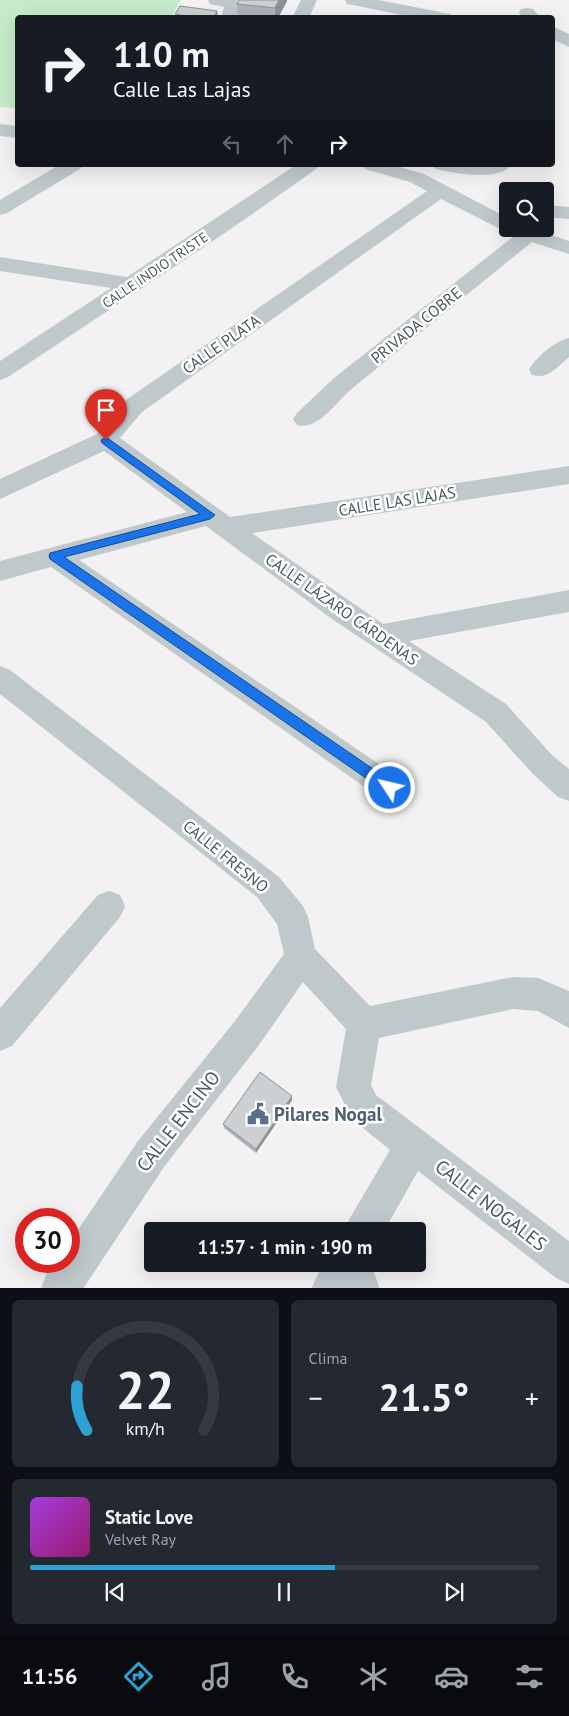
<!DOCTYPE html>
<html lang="es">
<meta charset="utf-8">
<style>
:root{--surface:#171b24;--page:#242831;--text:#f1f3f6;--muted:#9ea1a6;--line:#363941;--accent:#2da1d2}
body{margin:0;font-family:"PT Sans",sans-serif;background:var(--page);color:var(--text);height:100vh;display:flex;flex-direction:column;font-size:19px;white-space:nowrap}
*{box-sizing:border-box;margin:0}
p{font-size:16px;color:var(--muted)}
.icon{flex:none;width:28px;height:28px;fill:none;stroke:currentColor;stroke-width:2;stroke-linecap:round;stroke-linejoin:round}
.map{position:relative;height:1288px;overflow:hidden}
.drawer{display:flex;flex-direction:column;gap:12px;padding:12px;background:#0d0f14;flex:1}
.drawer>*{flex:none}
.hud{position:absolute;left:15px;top:15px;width:540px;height:152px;border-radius:5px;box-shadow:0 5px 20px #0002;background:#171b24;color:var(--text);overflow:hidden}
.buttons{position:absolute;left:499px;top:182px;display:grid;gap:10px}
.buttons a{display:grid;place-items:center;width:55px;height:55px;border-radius:5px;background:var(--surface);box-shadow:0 5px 20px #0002;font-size:25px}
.speed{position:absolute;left:15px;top:1208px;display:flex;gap:10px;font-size:25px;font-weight:700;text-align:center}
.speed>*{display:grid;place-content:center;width:65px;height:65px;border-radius:50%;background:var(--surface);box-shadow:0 5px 20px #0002;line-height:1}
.speed .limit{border:8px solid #d22;background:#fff;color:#111}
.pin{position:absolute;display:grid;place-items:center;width:42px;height:42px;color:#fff;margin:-51px -21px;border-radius:50% 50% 50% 0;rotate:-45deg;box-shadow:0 0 5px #0007}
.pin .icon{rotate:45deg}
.me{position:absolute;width:55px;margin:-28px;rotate:305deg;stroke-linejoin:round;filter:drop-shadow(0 0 4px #0008)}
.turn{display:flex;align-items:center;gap:18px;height:105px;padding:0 15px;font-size:22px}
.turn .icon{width:65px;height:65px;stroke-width:2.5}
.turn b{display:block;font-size:35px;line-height:42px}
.lanes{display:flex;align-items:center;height:48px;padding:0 15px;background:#0003;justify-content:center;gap:25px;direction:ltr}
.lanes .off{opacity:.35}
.big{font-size:38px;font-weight:800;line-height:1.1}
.drawer .tile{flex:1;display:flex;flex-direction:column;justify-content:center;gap:8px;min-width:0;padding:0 18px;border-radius:8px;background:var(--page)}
.drawer .dial{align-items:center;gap:0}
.dial svg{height:130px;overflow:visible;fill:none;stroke:var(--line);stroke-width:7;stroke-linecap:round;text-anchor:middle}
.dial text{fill:var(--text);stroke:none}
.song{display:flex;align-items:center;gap:15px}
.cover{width:60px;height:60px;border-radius:8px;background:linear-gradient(135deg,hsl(280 70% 55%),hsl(320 70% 35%))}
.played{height:5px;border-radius:2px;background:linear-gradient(90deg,var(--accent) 60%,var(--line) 60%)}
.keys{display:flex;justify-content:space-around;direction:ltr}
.heat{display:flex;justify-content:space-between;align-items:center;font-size:28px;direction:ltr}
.drawer .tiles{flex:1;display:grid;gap:12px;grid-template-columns:1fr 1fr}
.tile:last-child{grid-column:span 2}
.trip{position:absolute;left:144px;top:1222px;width:282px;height:50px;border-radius:5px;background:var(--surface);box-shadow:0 5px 20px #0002;font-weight:800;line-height:50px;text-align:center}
.dock{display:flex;height:80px;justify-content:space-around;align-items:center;background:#090b0e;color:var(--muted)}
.dock .icon{width:35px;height:35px}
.dock .current{color:var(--accent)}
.dock b{font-size:22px;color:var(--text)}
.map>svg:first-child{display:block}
.green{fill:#c5ebca}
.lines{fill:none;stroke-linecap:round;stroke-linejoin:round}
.minor{fill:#bfc9cc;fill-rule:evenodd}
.wall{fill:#afb3b5}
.shaded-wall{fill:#8f9293}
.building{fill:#ccd0d2;stroke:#8f9293}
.route{fill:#1a73e8;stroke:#114b97}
.labels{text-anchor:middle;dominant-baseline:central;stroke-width:5;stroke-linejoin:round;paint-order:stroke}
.far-street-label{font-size:14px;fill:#4b595d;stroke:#fff}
.street-label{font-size:16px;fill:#4b595d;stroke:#fff}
.near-service-label{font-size:19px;font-weight:bold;fill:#4e5e75;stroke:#fff;text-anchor:start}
.near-street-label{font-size:19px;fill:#4b595d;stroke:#fff}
</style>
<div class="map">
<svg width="569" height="1289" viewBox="0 0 569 1289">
<rect width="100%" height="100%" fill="#f3f1f2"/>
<path class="green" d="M 0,0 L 181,0 L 171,17 L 18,18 L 17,108 L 0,107 Z"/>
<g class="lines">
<g class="minor">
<path d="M 208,0 L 237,0 L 241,6 L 238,18 L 221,18 L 224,7 L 210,4 Z"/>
<path d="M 301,0 L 317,0 L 309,18 L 292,18 Z"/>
<path d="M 345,0 L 379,0 L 445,13 L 451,14 L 453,18 L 416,18 L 353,5 L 347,4 Z"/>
<path d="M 527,8 L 533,9 L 541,18 L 522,18 L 519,13 L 521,9 Z"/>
<path d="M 552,26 L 569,34 L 569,47 L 552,39 Z"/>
<path d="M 0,124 L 18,126 L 18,138 L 0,136 Z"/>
<path d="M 59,165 L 83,165 L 80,169 L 7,213 L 0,215 L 0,200 Z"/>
<path d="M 296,165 L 319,165 L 316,169 C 215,242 111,308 8,377 L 0,380 L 0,361 L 111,288 L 0,271 L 0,257 L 127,277 Z"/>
<path d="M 362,165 L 393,165 L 424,174 L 508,218 L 508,229 L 534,229 L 569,241 L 569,254 L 532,242 C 472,290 413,339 354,387 C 337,400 319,431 297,425 L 293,419 L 297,413 L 334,378 L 514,236 L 441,199 L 142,412 L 120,438 L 230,517 L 569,466 L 569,484 L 252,533 L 383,624 L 569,590 L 569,612 L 409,641 L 506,704 L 552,755 L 569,769 L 569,801 L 558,797 L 532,773 L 486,722 L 332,619 L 206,526 L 79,560 L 401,779 L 405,788 L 401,797 L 390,801 L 379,797 L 51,567 L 0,581 L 0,561 L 187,512 L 104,451 L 0,499 L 0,479 L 97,434 L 113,413 L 126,400 L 427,191 L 410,182 L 365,169 Z"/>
<path d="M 432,165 L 511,165 C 499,182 453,173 435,169 Z"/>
<path d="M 545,205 L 569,207 L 569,219 L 545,217 Z"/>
<path d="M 569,338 L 569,357 C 557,367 548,380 532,375 L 529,370 C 536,357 555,341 569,338 Z"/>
<path d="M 0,666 L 10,670 L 279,877 L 303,906 L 308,917 L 315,949 L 370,1006 L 513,977 L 538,978 L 569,991 L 569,1028 L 538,1011 L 513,1009 L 379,1038 L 371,1085 L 376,1095 L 569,1241 L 569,1284 L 556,1278 L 418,1171 L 384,1231 L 344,1231 L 350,1218 L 390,1150 L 352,1119 L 336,1087 L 346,1029 L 303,982 L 259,1045 L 164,1167 L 83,1289 L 41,1289 L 46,1275 L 56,1261 L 69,1261 L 69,1243 L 138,1141 L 235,1021 L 284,954 L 277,924 L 257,897 L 0,694 Z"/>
<path d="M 109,891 L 120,895 L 125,906 L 120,917 L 12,1046 L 0,1051 L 0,1008 L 98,895 Z"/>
<path d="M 323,1264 L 371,1264 L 380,1289 L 311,1289 Z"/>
</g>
</g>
<g class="wall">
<path d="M 287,1 L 278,18 L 238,18 L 237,4 Z"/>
<path d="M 217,11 L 218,18 L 176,18 L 175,14 Z"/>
<path d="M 292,1100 L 256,1153 L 224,1128 L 223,1124 Z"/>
</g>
<g class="shaded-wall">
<path d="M 279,0 L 287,0 L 287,1 L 278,18 L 275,18 L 275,8 Z"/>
<path d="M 217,11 L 218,18 L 214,18 Z"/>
<path d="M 292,1096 L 292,1100 L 256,1153 L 256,1149 Z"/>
</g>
<g class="building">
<path d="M 239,0 L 279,0 L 275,8 L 237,4 Z"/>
<path d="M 180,6 L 217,11 L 214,18 L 185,18 L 186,16 L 175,14 Z"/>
<path d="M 260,1072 L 292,1096 L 256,1149 L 223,1124 Z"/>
</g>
<path class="route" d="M 106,437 L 215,515 L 210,519 L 64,557 L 395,784 L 397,788 L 395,792 L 390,794 L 386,792 L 50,559 L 49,556 L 50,553 L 54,552 L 200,514 L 102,443 L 101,440 Z"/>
<defs>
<g id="civic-bare" transform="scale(1.725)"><path d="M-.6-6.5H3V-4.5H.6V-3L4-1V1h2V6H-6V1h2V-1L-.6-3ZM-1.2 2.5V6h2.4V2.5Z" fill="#5c6f8a" stroke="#fff" stroke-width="2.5" paint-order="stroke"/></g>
</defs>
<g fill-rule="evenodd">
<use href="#civic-bare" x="258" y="1114"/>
</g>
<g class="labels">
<g class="far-street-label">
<text transform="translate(155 270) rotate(-34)">CALLE INDIO TRISTE</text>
</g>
<g class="street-label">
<text transform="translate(416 325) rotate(-39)">PRIVADA COBRE</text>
<text transform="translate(221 344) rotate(-35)">CALLE PLATA</text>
<text transform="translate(397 501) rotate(-9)">CALLE LAS LAJAS</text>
<text transform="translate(342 609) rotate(35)">CALLE LÁZARO CÁRDENAS</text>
<text transform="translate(226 856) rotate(39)">CALLE FRESNO</text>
</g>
<g class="near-service-label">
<text x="274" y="1114">Pilares Nogal</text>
</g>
<g class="near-street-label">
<text transform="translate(178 1121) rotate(-52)">CALLE ENCINO</text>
<text transform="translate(491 1205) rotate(38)">CALLE NOGALES</text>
</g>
</g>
</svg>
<div class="buttons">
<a><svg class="icon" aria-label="search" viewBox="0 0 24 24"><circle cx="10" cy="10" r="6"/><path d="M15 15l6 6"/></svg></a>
</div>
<div class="speed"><div class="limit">30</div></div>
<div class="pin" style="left:106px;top:440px;background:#d93025"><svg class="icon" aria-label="arrive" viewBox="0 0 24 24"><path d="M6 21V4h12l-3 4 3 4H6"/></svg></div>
<svg class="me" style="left:390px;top:788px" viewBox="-20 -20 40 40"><circle r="17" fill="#1a73e8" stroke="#fff" stroke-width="3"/><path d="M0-11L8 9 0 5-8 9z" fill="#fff"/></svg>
<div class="trip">11:57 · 1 min · 190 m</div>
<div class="hud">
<div class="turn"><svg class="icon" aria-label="right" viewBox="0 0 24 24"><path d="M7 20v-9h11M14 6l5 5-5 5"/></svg><div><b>110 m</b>Calle Las Lajas</div></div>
<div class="lanes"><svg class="icon off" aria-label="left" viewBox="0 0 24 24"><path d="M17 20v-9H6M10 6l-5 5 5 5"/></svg><svg class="icon off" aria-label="ahead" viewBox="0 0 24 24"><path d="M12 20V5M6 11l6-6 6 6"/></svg><svg class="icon" aria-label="right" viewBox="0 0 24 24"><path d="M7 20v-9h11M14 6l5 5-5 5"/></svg></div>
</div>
</div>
<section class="drawer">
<div class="tiles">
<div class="tile dial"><svg viewBox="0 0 100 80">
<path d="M14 69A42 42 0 1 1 86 69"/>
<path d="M14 69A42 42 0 0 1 8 42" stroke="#2da1d2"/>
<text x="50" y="56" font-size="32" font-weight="700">22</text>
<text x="50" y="72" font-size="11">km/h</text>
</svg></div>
<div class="tile"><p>Clima</p>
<div class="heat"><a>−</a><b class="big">21.5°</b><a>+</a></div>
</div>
<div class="tile">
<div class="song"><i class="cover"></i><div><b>Static Love</b><p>Velvet Ray</p></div></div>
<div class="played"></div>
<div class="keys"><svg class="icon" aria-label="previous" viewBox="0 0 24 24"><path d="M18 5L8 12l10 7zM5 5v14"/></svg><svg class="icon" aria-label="pause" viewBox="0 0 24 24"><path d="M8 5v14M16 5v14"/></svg><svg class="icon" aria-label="next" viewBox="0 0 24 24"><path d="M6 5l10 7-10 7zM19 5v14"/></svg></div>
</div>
</div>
</section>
<nav class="dock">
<b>11:56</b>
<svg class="icon current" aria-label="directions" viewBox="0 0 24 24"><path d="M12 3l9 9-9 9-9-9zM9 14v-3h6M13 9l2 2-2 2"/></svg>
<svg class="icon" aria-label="music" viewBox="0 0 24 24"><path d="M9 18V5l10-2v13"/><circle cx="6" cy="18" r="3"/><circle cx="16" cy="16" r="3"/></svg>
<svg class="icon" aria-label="phone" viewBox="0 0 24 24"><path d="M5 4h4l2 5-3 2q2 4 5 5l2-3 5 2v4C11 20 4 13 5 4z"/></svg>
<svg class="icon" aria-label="climate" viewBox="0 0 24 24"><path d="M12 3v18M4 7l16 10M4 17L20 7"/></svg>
<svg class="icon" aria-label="car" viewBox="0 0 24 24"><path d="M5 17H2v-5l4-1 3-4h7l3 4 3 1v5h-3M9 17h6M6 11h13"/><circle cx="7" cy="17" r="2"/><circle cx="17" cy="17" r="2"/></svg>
<svg class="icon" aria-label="filters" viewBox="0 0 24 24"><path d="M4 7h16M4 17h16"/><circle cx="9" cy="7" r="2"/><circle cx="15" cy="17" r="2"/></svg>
</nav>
